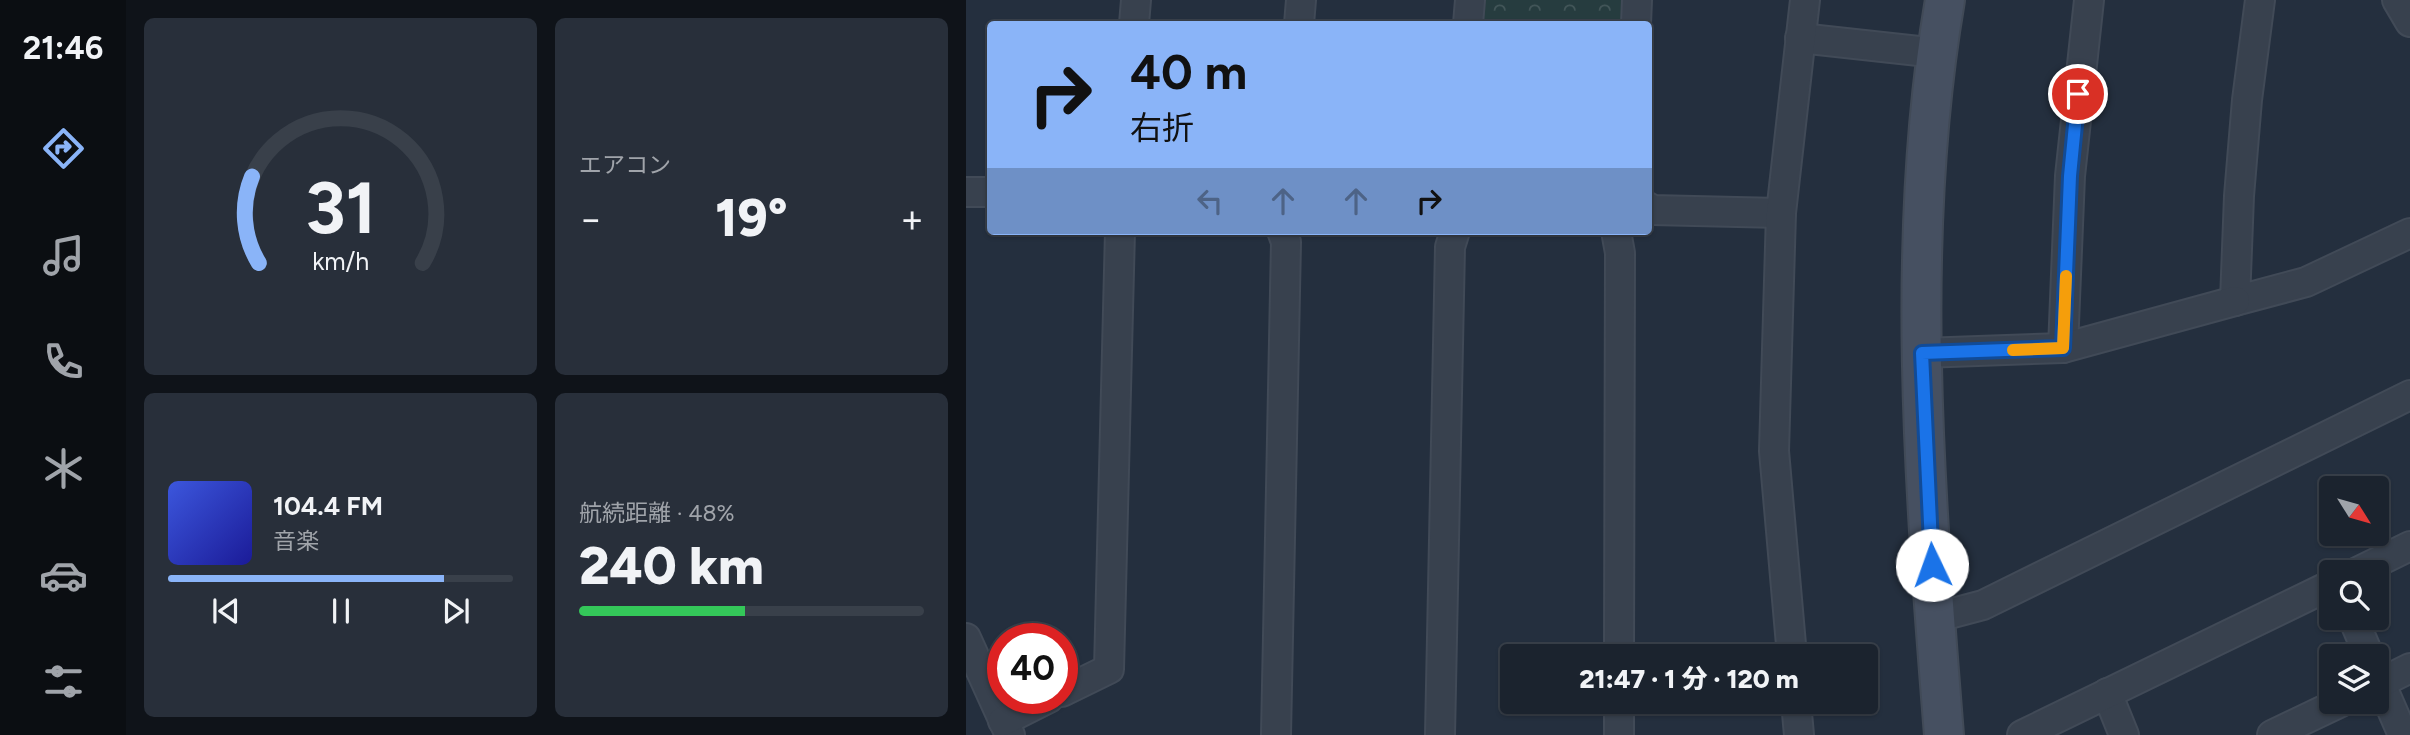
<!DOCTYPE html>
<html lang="ja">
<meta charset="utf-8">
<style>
:root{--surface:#1b232e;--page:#282f3a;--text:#f1f3f6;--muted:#a0a4aa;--line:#39404a;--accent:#8ab4f8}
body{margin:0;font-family:Figtree,"Noto Sans JP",sans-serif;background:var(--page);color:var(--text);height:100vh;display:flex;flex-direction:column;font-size:26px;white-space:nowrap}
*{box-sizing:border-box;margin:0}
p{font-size:23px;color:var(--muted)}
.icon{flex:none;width:38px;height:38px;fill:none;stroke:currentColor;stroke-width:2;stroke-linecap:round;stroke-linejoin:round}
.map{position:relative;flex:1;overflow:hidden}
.sheet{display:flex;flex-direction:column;gap:18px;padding:18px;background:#0f1319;width:840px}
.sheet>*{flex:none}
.hud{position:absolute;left:21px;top:21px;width:665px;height:214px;border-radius:7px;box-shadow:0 2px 5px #0004,0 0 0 2px var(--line);background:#8ab4f8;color:#111;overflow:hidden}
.needle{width:46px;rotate:127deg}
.tools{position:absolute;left:1353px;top:476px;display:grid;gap:14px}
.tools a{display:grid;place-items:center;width:70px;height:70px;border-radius:7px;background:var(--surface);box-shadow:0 2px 5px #0004,0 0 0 2px var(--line);font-size:35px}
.speed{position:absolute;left:21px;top:623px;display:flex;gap:14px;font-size:35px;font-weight:700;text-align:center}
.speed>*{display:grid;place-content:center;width:91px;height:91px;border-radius:50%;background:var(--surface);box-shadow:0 2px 5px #0004,0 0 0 2px var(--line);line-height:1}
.speed .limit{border:10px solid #d22;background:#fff;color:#111}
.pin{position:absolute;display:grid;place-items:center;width:60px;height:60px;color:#fff;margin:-30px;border:4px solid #fff;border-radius:50%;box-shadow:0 2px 7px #0007}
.me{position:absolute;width:77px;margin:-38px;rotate:357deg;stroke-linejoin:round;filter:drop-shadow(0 0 5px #0008)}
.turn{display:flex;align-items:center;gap:24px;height:147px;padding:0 28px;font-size:32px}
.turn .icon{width:91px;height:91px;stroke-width:2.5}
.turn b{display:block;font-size:49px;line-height:60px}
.lanes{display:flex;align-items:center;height:66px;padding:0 28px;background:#0003;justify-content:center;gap:35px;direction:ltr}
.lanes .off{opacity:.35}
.big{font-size:52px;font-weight:800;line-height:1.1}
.sheet .tile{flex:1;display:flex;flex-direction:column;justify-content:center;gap:10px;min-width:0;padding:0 24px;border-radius:10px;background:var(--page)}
.sheet .dial{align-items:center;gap:0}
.dial svg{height:182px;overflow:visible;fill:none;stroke:var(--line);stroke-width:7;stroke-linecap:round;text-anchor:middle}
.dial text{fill:var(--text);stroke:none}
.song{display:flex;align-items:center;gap:21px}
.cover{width:84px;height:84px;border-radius:10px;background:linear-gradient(135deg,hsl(230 70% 55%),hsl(240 70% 35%))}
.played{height:7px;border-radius:4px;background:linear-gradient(90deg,var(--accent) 80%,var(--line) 80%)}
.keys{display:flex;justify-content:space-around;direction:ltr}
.heat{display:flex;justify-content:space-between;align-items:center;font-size:38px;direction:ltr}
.charge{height:10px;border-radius:5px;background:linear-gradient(90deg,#34c759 48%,var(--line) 0)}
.sheet .tiles{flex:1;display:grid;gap:18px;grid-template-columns:repeat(2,1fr)}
.trip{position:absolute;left:534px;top:644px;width:378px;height:70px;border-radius:7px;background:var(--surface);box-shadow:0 2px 5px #0004,0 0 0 2px var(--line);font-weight:800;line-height:70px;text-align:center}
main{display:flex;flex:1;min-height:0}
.dock{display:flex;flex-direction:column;width:126px;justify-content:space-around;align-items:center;background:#0b0e12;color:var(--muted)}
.dock .icon{width:49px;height:49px}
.dock .on{color:var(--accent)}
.dock b{font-size:32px;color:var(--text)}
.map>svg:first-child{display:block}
.forest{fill:url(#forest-crowns)}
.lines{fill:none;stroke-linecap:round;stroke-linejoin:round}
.street-casing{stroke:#414a57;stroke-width:32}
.secondary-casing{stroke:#414a57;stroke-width:42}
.street{stroke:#38414e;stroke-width:28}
.secondary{stroke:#465061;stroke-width:38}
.route-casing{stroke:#114b97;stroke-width:18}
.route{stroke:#1a73e8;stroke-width:12}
.slow{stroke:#f59e0b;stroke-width:12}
</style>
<main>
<nav class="dock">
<b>21:46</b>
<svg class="icon on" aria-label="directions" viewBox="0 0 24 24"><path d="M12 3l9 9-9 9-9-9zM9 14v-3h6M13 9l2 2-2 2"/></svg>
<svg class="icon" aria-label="music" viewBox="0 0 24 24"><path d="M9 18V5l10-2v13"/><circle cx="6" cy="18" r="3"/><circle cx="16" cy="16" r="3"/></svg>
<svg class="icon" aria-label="phone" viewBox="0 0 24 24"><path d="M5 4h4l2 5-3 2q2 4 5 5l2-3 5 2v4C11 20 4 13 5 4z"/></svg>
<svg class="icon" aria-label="climate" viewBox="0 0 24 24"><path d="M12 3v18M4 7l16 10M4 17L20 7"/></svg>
<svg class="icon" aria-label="car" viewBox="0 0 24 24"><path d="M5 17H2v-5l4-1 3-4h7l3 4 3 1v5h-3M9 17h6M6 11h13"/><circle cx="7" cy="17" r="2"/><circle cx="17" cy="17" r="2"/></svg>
<svg class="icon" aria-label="filters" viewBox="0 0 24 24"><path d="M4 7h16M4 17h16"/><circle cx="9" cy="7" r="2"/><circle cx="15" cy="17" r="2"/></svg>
</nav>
<section class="sheet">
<div class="tiles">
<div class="tile dial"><svg viewBox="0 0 100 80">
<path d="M14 69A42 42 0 1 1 86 69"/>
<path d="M14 69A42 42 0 0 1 11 31" stroke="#8ab4f8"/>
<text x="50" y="56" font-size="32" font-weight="700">31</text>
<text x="50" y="72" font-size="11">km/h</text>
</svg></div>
<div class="tile"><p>エアコン</p>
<div class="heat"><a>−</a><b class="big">19°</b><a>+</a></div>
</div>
<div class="tile">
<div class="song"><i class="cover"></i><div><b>104.4 FM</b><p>音楽</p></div></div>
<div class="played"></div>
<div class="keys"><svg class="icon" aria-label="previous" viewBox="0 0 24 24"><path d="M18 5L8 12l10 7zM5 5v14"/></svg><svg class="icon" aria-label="pause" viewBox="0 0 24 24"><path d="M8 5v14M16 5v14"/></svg><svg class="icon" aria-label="next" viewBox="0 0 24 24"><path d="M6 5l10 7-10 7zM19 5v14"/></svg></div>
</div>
<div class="tile"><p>航続距離 · 48%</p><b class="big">240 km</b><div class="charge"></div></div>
</div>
</section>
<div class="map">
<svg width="1444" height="735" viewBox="0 0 1444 735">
<defs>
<pattern id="forest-crowns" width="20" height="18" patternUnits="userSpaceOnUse" patternTransform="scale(1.75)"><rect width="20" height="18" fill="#263c3f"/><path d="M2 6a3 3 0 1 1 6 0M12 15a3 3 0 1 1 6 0" fill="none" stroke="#435659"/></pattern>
</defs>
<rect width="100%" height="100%" fill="#242f3e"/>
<path class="forest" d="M 516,0 L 658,0 L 656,24 L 515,24 Z"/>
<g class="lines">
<g class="street-casing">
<g id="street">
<path d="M 1294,0 L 1281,100 L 1273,196 L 1269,301 L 1340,282 L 1444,233"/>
<path d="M 1431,0 L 1444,22"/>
<path d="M 168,24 L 170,0"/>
<path d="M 333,24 L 335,0"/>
<path d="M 502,24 L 504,0"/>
<path d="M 670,24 L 671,0"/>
<path d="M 834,38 L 971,53"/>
<path d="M 0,192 L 24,192"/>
<path d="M 682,207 L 686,210 L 815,213"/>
<path d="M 650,231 L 654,253 L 653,656"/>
<path d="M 1097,348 L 1104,176 L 1123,0"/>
<path d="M 956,353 L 1097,348 L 1269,301"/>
<path d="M 1391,572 L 1444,546"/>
<path d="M 968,618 L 1017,605 L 1444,395"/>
<path d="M 1387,618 L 1403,656"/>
<path d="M 0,638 L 44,735"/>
<path d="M 826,656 L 808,451 L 815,213 L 839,0"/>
<path d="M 1410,673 L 1437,735"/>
<path d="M 1410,685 L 1444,668"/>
<path d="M 96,692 L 143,669 L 154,231"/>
<path d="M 1141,693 L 1158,735"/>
<path d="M 830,702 L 833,735"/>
<path d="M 37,721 L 83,698"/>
<path d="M 310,735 L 320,242 L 316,231"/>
<path d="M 474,735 L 484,247 L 489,231"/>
<path d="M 653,735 L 653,702"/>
<path d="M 1056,735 L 1365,585"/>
<path d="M 1306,735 L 1375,702"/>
</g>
</g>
<g class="secondary-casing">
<path id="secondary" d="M 978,735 C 959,495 938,239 979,0"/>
</g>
<use href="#street" class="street"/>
<use href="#secondary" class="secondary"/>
</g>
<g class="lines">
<g class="route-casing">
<path id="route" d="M 966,565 L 956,353 L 1097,348 L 1104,176 L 1112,94"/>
</g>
<use href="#route" class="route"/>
<path class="slow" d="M 1047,350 L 1097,348 L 1100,276"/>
</g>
</svg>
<div class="tools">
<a><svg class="needle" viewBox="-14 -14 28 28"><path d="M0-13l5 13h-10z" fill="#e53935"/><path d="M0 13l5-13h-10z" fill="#a0a4aa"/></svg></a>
<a><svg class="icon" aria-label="search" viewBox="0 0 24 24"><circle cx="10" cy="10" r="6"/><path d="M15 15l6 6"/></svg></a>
<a><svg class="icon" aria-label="layers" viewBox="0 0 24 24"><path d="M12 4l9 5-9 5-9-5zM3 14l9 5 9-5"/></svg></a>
</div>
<div class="speed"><div class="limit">40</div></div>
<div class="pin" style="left:1112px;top:94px;background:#d93025"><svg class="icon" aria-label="arrive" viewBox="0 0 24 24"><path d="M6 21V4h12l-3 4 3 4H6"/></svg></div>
<svg class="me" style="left:966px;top:565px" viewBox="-20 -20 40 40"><circle r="19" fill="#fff"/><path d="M0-13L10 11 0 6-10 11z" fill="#1a73e8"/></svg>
<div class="trip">21:47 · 1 分 · 120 m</div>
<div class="hud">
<div class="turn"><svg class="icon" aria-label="right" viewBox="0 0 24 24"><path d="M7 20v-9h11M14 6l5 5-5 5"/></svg><div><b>40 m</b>右折</div></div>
<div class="lanes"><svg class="icon off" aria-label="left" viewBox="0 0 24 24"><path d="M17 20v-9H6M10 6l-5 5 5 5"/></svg><svg class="icon off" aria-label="ahead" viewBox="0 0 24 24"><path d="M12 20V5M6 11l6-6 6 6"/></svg><svg class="icon off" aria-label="ahead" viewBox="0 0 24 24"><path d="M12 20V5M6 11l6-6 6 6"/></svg><svg class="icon" aria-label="right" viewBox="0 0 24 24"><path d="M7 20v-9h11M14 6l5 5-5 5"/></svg></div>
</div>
</div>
</main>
